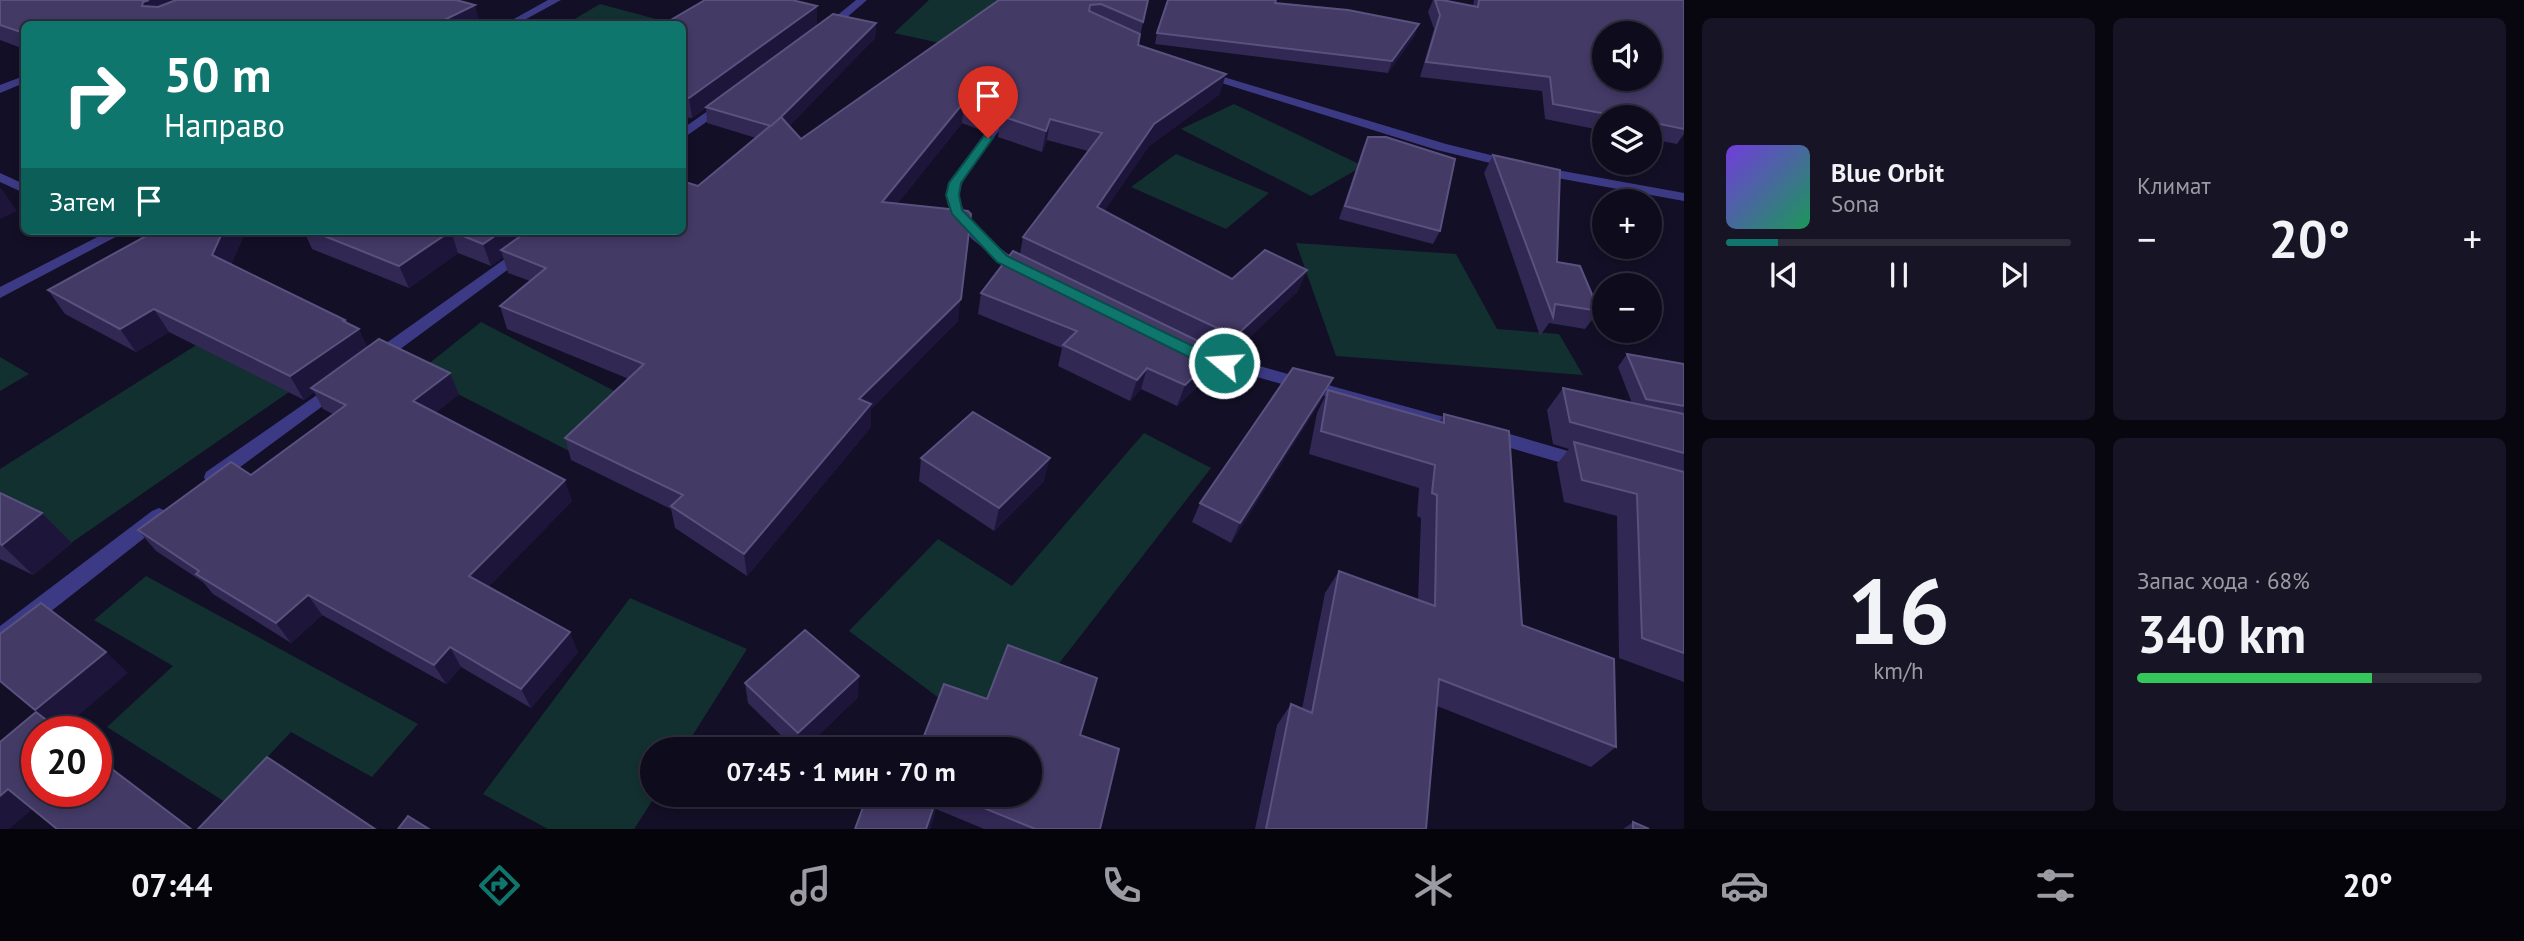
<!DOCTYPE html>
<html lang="ru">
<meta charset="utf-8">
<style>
:root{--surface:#0e0b1c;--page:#171425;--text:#f1f3f6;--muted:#9b9ba3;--line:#2e2b3b;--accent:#0f766e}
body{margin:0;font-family:"PT Sans",sans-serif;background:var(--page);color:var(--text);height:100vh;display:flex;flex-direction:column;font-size:26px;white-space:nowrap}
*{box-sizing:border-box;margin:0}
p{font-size:23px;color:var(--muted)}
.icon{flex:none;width:38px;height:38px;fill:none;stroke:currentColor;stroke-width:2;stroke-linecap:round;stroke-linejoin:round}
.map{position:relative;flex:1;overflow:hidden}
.sheet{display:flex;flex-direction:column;gap:18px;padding:18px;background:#08060f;width:840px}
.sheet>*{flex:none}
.top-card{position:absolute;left:21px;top:21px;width:665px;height:214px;border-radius:10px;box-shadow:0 4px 10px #0003,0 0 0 2px var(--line);background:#0f766e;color:#fff;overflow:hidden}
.fabs{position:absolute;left:1592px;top:21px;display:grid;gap:14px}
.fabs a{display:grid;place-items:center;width:70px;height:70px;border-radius:50%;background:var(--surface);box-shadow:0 4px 10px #0003,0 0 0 2px var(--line);font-size:35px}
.speed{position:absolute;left:21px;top:716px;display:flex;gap:14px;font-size:35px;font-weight:700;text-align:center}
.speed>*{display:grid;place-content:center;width:91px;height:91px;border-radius:50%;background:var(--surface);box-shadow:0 4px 10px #0003,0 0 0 2px var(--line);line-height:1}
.speed .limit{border:10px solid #d22;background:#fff;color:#111}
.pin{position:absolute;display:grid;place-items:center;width:60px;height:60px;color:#fff;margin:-72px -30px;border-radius:50% 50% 50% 0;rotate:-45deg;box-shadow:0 0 7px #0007}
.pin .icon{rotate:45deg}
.me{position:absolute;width:77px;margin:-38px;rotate:288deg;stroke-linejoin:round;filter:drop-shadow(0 0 5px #0008)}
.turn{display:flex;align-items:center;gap:24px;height:147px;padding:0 28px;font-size:32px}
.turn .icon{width:91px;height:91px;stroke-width:2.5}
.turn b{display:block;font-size:49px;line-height:60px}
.then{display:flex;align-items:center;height:66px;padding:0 28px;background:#0003;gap:14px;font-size:26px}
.big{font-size:52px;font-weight:800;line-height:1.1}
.sheet .widget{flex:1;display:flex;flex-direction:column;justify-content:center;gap:10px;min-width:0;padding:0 24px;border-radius:10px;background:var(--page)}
.sheet .dial{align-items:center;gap:0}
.dial b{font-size:91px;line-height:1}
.song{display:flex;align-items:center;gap:21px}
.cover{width:84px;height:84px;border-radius:10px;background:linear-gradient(135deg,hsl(260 70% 55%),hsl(150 70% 35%))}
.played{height:7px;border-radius:4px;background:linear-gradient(90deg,var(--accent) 15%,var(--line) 15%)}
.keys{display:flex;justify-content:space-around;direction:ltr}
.heat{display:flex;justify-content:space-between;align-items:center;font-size:38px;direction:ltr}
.charge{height:10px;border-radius:5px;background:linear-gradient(90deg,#34c759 68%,var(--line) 0)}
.sheet .tiles{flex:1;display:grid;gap:18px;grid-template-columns:repeat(2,1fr)}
.trip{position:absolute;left:640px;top:737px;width:402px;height:70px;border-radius:35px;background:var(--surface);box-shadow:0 4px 10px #0003,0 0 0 2px var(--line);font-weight:800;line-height:70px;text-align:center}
.menu{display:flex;height:112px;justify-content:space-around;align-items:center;background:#06040b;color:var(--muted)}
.menu .icon{width:49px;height:49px}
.menu .active{color:var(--accent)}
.menu b{font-size:32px;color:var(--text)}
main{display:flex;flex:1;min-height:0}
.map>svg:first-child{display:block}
.green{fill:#12302f}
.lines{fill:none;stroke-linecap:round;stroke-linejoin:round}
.lane{fill:#3d3a85;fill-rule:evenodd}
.wall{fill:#312854}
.shaded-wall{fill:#1d163a}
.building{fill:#433a66;stroke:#5a527e;stroke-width:2;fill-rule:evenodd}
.route{fill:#0f766e;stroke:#0a4d48;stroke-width:2}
</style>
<main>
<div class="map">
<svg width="1684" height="829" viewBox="0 0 1684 829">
<rect width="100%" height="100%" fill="#130f26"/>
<g class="green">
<path d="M 929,0 L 1066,0 L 1018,60 L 894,33 Z"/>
<path d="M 600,4 L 656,19 L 648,24 L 566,24 Z"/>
<path d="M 1234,104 L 1363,166 L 1311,196 L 1181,129 Z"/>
<path d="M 1176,154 L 1269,193 L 1226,229 L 1131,187 Z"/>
<path d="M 1296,243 L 1456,254 L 1497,329 L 1559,334 L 1583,375 L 1336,356 Z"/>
<path d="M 481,322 L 634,401 L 577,455 L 417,373 Z"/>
<path d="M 198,344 L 289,392 L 71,543 L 0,509 L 0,469 Z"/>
<path d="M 0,357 L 29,374 L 0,391 Z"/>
<path d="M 1144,433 L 1211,468 L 998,742 L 849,631 L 938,539 L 1012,586 Z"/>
<path d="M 146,576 L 418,724 L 372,777 L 291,732 L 225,802 L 107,727 L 173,666 L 94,620 Z"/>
<path d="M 630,598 L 747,649 L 684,749 L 653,749 L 653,794 L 656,795 L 634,829 L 548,829 L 483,794 Z"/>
</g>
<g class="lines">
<g class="lane">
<path d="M 548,0 L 561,0 L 517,24 L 505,24 Z"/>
<path d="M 856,0 L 867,0 L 831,31 L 823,31 L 823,27 Z"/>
<path d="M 1199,72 L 1207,72 L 1446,144 L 1535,166 L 1684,193 L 1684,201 L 1535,174 L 1437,150 L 1199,76 Z"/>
<path d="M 24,76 L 24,83 L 0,93 L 0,85 Z"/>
<path d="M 722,101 L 732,104 L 682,139 L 682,129 Z"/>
<path d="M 1000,113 L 1010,116 C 995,137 975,159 963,182 C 945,215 1007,254 1030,268 L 1032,271 L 1025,276 L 1002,263 L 972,239 L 956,221 L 947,203 L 948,183 Z"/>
<path d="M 0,173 L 24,184 L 24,193 L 0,182 Z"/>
<path d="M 109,231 L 127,231 L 0,298 L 0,287 Z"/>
<path d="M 544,231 L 560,231 L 380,364 L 368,364 L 366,360 L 368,356 Z"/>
<path d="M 1198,349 L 1462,422 L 1471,428 L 1462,434 L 1192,359 L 1190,355 L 1192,351 Z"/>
<path d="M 337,381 L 346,387 L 343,391 L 220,482 L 206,482 L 204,477 L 206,472 Z"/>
<path d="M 1489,428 L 1592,458 L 1595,463 L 1592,468 L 1586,470 L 1483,440 L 1480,435 L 1483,430 Z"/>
<path d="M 159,508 L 166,511 L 169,516 L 166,521 L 8,645 L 0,647 L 0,626 L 152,511 Z"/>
</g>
</g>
<g class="wall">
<path d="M 0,0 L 24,24 L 24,49 L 0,40 Z"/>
<path d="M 999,0 L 1148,0 L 1138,45 L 1220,94 L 1149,146 L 1104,211 L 1232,279 L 1307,270 L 1297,292 L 1230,356 L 1222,354 L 1216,369 L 1177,406 L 1141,389 L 1130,401 L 1058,366 L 1062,348 L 978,314 L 981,293 L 1020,254 L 1023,237 L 1088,151 L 1047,140 L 1042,152 L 998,137 L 1001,116 L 1005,110 L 998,111 L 983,131 L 962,123 L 897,204 L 958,321 L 871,409 L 871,427 L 747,576 L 675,528 L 671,509 L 571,460 L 565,438 L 629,379 L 507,329 L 500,306 L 530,281 L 508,273 L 503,257 L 491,266 L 458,253 L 409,288 L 312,249 L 304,231 L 682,231 L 698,186 L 756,138 L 707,123 L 706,108 L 692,118 L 682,117 L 682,24 L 817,6 L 817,25 L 876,23 L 875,38 L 789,126 L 801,139 Z"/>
<path d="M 1433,0 L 1442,0 L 1473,6 L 1474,0 L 1684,0 L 1684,134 L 1677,144 L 1650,139 L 1650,117 L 1605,117 L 1605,131 L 1545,119 L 1542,91 L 1420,77 L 1434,29 L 1428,12 Z"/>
<path d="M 1275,3 L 1415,35 L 1388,73 L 1155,44 L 1157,33 Z"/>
<path d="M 1368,137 L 1440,231 L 1433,244 L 1339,219 L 1363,148 Z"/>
<path d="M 1493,155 L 1557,262 L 1599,311 L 1585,329 L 1549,323 L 1540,336 L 1484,173 Z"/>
<path d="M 246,231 L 231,264 L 345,320 L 368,347 L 450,373 L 459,394 L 435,413 L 572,501 L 488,587 L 578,652 L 531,708 L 461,667 L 446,684 L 322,615 L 291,643 L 213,594 L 203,582 L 156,551 L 138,530 L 251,475 L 333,414 L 323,409 L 314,392 L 304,400 L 169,332 L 136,352 L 65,314 L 48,290 Z"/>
<path d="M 1627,354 L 1684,364 L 1684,682 L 1619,658 L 1617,516 L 1564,502 L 1557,464 L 1569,449 L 1553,444 L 1547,410 L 1563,388 L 1632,403 L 1618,367 Z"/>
<path d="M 1328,390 L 1439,422 L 1444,414 L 1522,625 L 1616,747 L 1591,767 L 1437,706 L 1426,829 L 1255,829 L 1277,725 L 1291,704 L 1302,709 L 1325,593 L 1339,571 L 1418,600 L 1421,518 L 1417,516 L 1419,488 L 1309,454 L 1317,413 Z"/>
<path d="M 1322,399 L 1231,543 L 1192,522 L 1200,503 Z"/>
<path d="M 921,458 L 1044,481 L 994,531 L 919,481 Z"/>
<path d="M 0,493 L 42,513 L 72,543 L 33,575 L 0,559 Z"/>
<path d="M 745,683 L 858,697 L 804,749 L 795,749 L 748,703 Z"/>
<path d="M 1080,735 L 1100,829 L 984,829 L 936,809 L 930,829 L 855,829 L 868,794 L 1031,794 Z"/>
<path d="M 1633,822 L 1649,829 L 1623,829 Z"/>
</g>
<g class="shaded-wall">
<path d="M 149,0 L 203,0 L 153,22 L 142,6 L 143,2 Z"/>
<path d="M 475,5 L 480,24 L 436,24 Z"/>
<path d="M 817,6 L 817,25 L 692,118 L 689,98 Z"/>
<path d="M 876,23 L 875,38 L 773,143 L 772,127 Z"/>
<path d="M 1419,24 L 1415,35 L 1388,73 L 1392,61 Z"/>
<path d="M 1226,74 L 1220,94 L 1149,146 L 1092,229 L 1097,207 L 1154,124 Z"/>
<path d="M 1008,89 L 1005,110 L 998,111 L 983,131 L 986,110 L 1000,91 Z"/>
<path d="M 964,102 L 962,123 L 881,224 L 882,202 Z"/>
<path d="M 1050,119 L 1047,140 L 1042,152 L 1046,131 Z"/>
<path d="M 1,188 L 17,211 L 0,219 L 0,189 Z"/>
<path d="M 971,214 L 958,321 L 871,409 L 871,427 L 747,576 L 744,554 L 859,399 Z"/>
<path d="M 223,231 L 246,231 L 225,277 L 212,255 Z"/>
<path d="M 451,231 L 458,253 L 409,288 L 399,266 Z"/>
<path d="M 502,231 L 539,231 L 501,250 L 503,257 L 491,266 L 483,244 Z"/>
<path d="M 1307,270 L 1297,292 L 1230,356 L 1239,333 Z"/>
<path d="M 154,309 L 169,332 L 136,352 L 120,329 Z"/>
<path d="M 345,320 L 352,334 L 359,329 L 370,352 L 311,388 L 314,392 L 304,400 L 290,376 Z"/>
<path d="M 1224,348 L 1216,369 L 1177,406 L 1185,385 Z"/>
<path d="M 1147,368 L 1141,389 L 1130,401 L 1137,380 Z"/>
<path d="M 450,373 L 459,394 L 423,423 L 413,401 Z"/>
<path d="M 1333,378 L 1322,399 L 1231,543 L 1240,523 Z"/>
<path d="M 1050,458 L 1044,481 L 994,531 L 999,508 Z"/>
<path d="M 565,480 L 572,501 L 479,597 L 469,576 Z"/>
<path d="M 42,513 L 72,543 L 33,575 L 2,545 Z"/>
<path d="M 308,595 L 322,615 L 291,643 L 276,623 Z"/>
<path d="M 570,632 L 578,652 L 531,708 L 521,689 Z"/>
<path d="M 450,647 L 461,667 L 446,684 L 434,665 Z"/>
<path d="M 106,652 L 128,673 L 60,731 L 35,710 Z"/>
<path d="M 859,676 L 858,697 L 804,749 L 799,749 L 798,733 Z"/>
<path d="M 8,789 L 35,807 L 9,829 L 0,829 L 0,796 Z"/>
<path d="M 938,794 L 936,809 L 930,829 L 926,829 Z"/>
</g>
<g class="building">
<path d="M 0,0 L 149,0 L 143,2 L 142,6 L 158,7 L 176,0 L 456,0 L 475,5 L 436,24 L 24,24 L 24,33 L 0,25 Z"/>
<path d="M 705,0 L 792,0 L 817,6 L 689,98 L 682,96 L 682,24 L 664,24 Z"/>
<path d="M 999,0 L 1148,0 L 1143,22 L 1101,4 L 1090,5 L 1089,11 L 1140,34 L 1138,45 L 1226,74 L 1154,124 L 1097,207 L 1232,279 L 1265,250 L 1307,270 L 1239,333 L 1215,327 L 1023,237 L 1102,133 L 1050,119 L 1046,131 L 1001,116 L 1015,97 L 1008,89 L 1000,91 L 986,110 L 964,102 L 882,202 L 968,211 L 971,214 L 961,299 L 859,399 L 871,404 L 744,554 L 671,506 L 683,495 L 565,438 L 644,364 L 500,306 L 546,268 L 501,250 L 528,231 L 682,231 L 682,181 L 698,186 L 781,117 L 801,139 Z"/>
<path d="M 1168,0 L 1276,0 L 1275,3 L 1348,10 L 1419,24 L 1392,61 L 1157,33 Z"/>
<path d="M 1435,0 L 1442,0 L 1478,7 L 1479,0 L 1684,0 L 1684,129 L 1650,122 L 1650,117 L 1622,117 L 1553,104 L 1550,77 L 1426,62 L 1440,15 ZM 1605,33 L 1650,33 L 1650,79 L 1605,79 Z"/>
<path d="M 833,14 L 876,23 L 781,117 L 771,126 L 706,107 Z"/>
<path d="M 1368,137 L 1386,137 L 1455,159 L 1440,231 L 1345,206 Z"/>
<path d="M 1493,155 L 1560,170 L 1557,262 L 1580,266 L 1599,311 L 1555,304 L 1553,317 Z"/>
<path d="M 155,231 L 223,231 L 212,255 L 345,320 L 343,321 L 359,329 L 290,376 L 154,309 L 120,329 L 48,290 Z"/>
<path d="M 312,231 L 502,231 L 483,244 L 451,231 L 399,266 Z"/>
<path d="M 1013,251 L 1200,342 L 1224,348 L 1185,385 L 1147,368 L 1137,380 L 1063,345 L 1077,331 L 981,293 Z"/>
<path d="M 379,339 L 450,373 L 413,401 L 565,480 L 469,576 L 570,632 L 521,689 L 450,647 L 434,665 L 308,595 L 276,623 L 196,574 L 199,571 L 138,530 L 231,462 L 251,475 L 346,405 L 311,388 Z"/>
<path d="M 1627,354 L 1684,364 L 1684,406 L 1646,399 Z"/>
<path d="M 1293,368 L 1333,378 L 1240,523 L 1200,503 Z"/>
<path d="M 1563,388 L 1684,414 L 1684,453 L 1570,422 Z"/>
<path d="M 1328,390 L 1444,423 L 1444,414 L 1509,431 L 1522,625 L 1614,659 L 1616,747 L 1439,679 L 1426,829 L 1266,829 L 1291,704 L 1312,713 L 1339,571 L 1435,606 L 1437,495 L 1432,493 L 1435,465 L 1321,431 Z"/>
<path d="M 973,412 L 1050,458 L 999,508 L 921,458 Z"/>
<path d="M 1574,442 L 1684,472 L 1684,653 L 1642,638 L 1637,494 L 1582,480 Z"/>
<path d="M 0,493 L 42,513 L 2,545 L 0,544 Z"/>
<path d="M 41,603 L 106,652 L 35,710 L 0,681 L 0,634 Z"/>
<path d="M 805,630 L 859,676 L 798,733 L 745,683 Z"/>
<path d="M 1008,645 L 1097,678 L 1080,735 L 1119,749 L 1100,829 L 1035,829 L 950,794 L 1031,794 L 1031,749 L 919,749 L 944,684 L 987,699 Z"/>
<path d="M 36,712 L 62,732 L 37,732 L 37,791 L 96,791 L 96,757 L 191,829 L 57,829 L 8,789 L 0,796 L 0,742 Z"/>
<path d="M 267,757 L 375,829 L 198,829 Z"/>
<path d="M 868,794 L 938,794 L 926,829 L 855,829 Z"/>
<path d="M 408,816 L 429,829 L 398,829 Z"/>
<path d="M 1633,822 L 1649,829 L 1633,829 Z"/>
</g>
<path class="route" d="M 984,136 L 993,138 L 961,183 L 959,195 L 962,210 L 1007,256 L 1205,352 L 1230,359 L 1230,366 L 1224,368 L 1195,360 L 997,262 L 952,214 L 946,195 L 949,183 Z"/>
</svg>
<div class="fabs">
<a><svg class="icon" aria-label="sound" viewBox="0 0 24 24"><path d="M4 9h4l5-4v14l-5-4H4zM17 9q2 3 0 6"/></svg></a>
<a><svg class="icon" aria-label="layers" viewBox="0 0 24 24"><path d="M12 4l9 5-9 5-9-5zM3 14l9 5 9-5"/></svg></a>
<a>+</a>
<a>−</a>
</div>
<div class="speed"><div class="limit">20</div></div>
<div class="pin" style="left:988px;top:138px;background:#d93025"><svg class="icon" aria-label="arrive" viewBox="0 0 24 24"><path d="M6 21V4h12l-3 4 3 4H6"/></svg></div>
<svg class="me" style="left:1224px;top:363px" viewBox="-20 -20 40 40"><circle r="17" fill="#0f766e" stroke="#fff" stroke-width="3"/><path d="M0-11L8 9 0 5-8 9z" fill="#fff"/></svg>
<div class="trip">07:45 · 1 мин · 70 m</div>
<div class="top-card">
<div class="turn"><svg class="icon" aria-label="right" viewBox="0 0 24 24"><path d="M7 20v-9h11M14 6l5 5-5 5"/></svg><div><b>50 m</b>Направо</div></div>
<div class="then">Затем<svg class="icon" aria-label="arrive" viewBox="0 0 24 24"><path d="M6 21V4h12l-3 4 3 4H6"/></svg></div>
</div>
</div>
<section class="sheet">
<div class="tiles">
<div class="widget">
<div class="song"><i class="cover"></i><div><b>Blue Orbit</b><p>Sona</p></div></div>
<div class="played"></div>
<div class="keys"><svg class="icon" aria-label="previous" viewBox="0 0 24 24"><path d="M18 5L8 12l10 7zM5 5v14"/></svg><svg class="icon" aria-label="pause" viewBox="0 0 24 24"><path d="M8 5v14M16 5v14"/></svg><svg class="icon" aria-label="next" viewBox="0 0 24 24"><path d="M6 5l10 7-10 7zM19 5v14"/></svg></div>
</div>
<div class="widget"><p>Климат</p>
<div class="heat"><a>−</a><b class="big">20°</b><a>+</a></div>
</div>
<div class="widget dial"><b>16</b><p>km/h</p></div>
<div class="widget"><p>Запас хода · 68%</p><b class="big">340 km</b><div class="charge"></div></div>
</div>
</section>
</main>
<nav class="menu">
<b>07:44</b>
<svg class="icon active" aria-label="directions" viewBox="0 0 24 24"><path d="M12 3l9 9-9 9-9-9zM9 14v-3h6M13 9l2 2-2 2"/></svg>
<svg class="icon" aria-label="music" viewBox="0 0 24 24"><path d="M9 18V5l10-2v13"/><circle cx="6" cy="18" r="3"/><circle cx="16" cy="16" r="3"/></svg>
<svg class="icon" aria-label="phone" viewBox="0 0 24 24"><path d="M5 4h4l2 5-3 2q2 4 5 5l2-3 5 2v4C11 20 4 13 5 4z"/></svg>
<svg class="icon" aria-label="climate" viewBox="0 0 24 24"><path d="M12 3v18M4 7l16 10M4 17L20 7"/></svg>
<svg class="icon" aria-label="car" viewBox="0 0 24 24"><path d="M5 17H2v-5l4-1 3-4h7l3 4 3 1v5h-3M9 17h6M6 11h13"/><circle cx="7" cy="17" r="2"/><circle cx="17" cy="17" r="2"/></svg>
<svg class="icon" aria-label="filters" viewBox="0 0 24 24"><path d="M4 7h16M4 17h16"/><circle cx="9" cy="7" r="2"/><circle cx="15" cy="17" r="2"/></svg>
<b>20°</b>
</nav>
